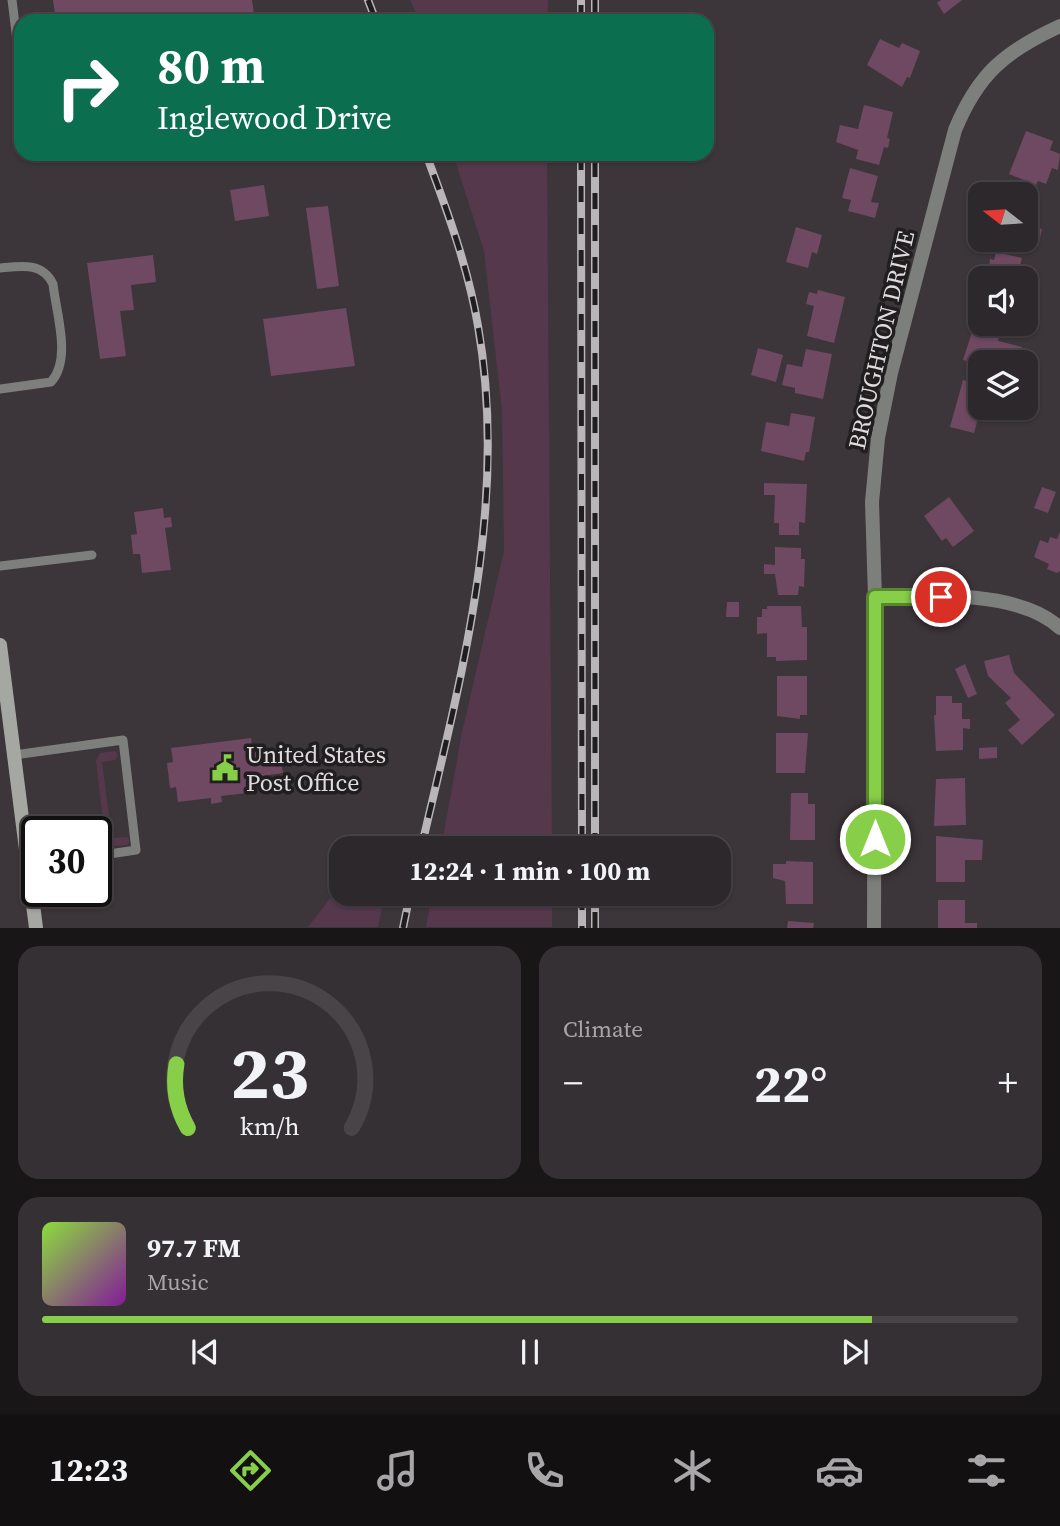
<!DOCTYPE html>
<meta charset="utf-8">
<style>
:root{--surface:#2d282b;--page:#353033;--text:#f1f3f6;--muted:#a7a6a9;--line:#484447;--accent:#88cf49}
body{margin:0;font-family:"Source Serif 4",serif;background:var(--page);color:var(--text);height:100vh;display:flex;flex-direction:column;font-size:26px;white-space:nowrap}
*{box-sizing:border-box;margin:0}
p{font-size:23px;color:var(--muted)}
.icon{flex:none;width:38px;height:38px;fill:none;stroke:currentColor;stroke-width:2;stroke-linecap:round;stroke-linejoin:round}
.map{position:relative;height:928px;overflow:hidden}
.sheet{display:flex;flex-direction:column;gap:18px;padding:18px;background:#191618;flex:1}
.sheet>*{flex:none}
.hud{position:absolute;left:14px;top:14px;width:700px;height:147px;border-radius:21px;box-shadow:0 2px 5px #0004,0 0 0 2px var(--line);background:#0b6e4f;color:#fff;overflow:hidden}
.needle{width:46px;rotate:287deg}
.fabs{position:absolute;left:968px;top:182px;display:grid;gap:14px}
.fabs a{display:grid;place-items:center;width:70px;height:70px;border-radius:14px;background:var(--surface);box-shadow:0 2px 5px #0004,0 0 0 2px var(--line);font-size:35px}
.speed{position:absolute;left:21px;top:816px;display:flex;gap:14px;font-size:35px;font-weight:700;text-align:center}
.speed>*{display:grid;place-content:center;width:91px;height:91px;border-radius:50%;background:var(--surface);box-shadow:0 2px 5px #0004,0 0 0 2px var(--line);line-height:1}
.speed .limit{border:4px solid #111;border-radius:10px;background:#fff;color:#111}
.pin{position:absolute;display:grid;place-items:center;width:60px;height:60px;color:#fff;margin:-30px;border:4px solid #fff;border-radius:50%;box-shadow:0 2px 7px #0007}
.me{position:absolute;width:77px;margin:-38px;rotate:0deg;stroke-linejoin:round;filter:drop-shadow(0 0 5px #0008)}
.turn{display:flex;align-items:center;gap:24px;height:147px;padding:0 28px;font-size:32px}
.turn .icon{width:91px;height:91px;stroke-width:2.5}
.turn b{display:block;font-size:49px;line-height:60px}
.big{font-size:52px;font-weight:700;line-height:1.1}
.sheet .card{flex:1;display:flex;flex-direction:column;justify-content:center;gap:10px;min-width:0;padding:0 24px;border-radius:21px;background:var(--page)}
.sheet .dial{align-items:center;gap:0}
.dial svg{height:182px;overflow:visible;fill:none;stroke:var(--line);stroke-width:7;stroke-linecap:round;text-anchor:middle}
.dial text{fill:var(--text);stroke:none}
.song{display:flex;align-items:center;gap:21px}
.cover{width:84px;height:84px;border-radius:10px;background:linear-gradient(135deg,hsl(90 70% 55%),hsl(290 70% 35%))}
.played{height:7px;border-radius:4px;background:linear-gradient(90deg,var(--accent) 85%,var(--line) 85%)}
.keys{display:flex;justify-content:space-around;direction:ltr}
.heat{display:flex;justify-content:space-between;align-items:center;font-size:38px;direction:ltr}
.sheet .tiles{flex:1;display:grid;gap:18px;grid-template-columns:1fr 1fr}
.card:last-child{grid-column:span 2}
.trip{position:absolute;left:329px;top:836px;width:402px;height:70px;border-radius:21px;background:var(--surface);box-shadow:0 2px 5px #0004,0 0 0 2px var(--line);font-weight:700;line-height:70px;text-align:center}
.tabs{display:flex;height:112px;justify-content:space-around;align-items:center;background:#121011;color:var(--muted)}
.tabs .icon{width:49px;height:49px}
.tabs .on{color:var(--accent)}
.tabs b{font-size:32px;color:var(--text)}
.map>svg:first-child{display:block}
.green{fill:#55384b}
.building{fill:#6f4862}
.lines{fill:none;stroke-linecap:round;stroke-linejoin:round}
.lane{stroke:#7d7f7c;stroke-width:9}
.street{stroke:#7d7f7c;stroke-width:14}
.secondary{stroke:#a4a7a2;stroke-width:14}
.rail-casing{stroke:#bab5b8;stroke-width:8}
.rail{stroke:#211e20;stroke-width:5;stroke-dasharray:16;stroke-linecap:butt}
.route-casing{stroke:#58872f;stroke-width:18}
.route{stroke:#88cf49;stroke-width:12}
.labels{text-anchor:middle;dominant-baseline:central;stroke-width:7;stroke-linejoin:round;paint-order:stroke}
.street-label{font-size:24px;fill:#dfdbde;stroke:#211e20}
.poi-label{font-size:24px;fill:#dfdbde;stroke:#211e20;text-anchor:start}
</style>
<div class="map">
<svg width="1060" height="928" viewBox="0 0 1060 928">
<rect width="100%" height="100%" fill="#3c3539"/>
<g class="green">
<path d="M 410,0 L 548,0 L 547,21 L 420,21 Z"/>
<path d="M 453,154 L 547,154 L 552,849 L 441,849 L 462,732 L 504,551 L 502,411 L 484,251 Z"/>
<path d="M 115,751 L 118,755 L 115,760 L 102,762 L 112,838 L 127,837 L 130,841 L 127,845 L 113,846 L 105,838 L 96,761 L 100,753 Z"/>
<path d="M 341,884 L 341,894 L 385,894 L 378,927 L 308,927 Z"/>
<path d="M 432,894 L 552,894 L 552,927 L 426,927 Z"/>
</g>
<g class="building">
<path d="M 53,0 L 252,0 L 255,21 L 56,21 Z"/>
<path d="M 941,0 L 962,0 L 944,14 L 937,3 Z"/>
<path d="M 880,39 L 899,48 L 902,43 L 920,51 L 910,78 L 907,77 L 902,87 L 867,65 Z"/>
<path d="M 21,97 L 21,133 L 16,134 L 12,98 Z"/>
<path d="M 864,105 L 893,112 L 887,138 L 890,139 L 888,148 L 884,147 L 879,165 L 856,159 L 858,150 L 836,142 L 840,125 L 858,129 Z"/>
<path d="M 1026,131 L 1053,141 L 1050,150 L 1060,154 L 1058,170 L 1052,168 L 1046,184 L 1038,181 L 1036,185 L 1009,174 Z"/>
<path d="M 850,168 L 878,176 L 871,202 L 879,203 L 875,218 L 848,211 L 851,200 L 842,198 Z"/>
<path d="M 264,185 L 269,216 L 235,221 L 230,190 Z"/>
<path d="M 328,206 L 339,286 L 317,289 L 306,208 Z"/>
<path d="M 1026,225 L 1042,229 L 1038,247 L 1013,241 L 1026,240 Z"/>
<path d="M 796,227 L 822,235 L 817,254 L 812,252 L 808,268 L 786,262 Z"/>
<path d="M 996,252 L 1022,258 L 1017,278 L 988,278 L 990,259 L 994,260 Z"/>
<path d="M 153,255 L 156,282 L 131,285 L 134,310 L 120,311 L 126,356 L 100,359 L 87,263 Z"/>
<path d="M 818,290 L 845,297 L 834,343 L 807,336 L 814,306 L 806,304 L 809,292 L 817,294 Z"/>
<path d="M 346,308 L 355,366 L 271,376 L 263,319 Z"/>
<path d="M 979,310 L 980,324 L 1002,327 L 998,341 L 1022,347 L 1018,362 L 980,364 L 963,360 Z"/>
<path d="M 758,348 L 783,355 L 776,382 L 751,375 Z"/>
<path d="M 806,349 L 832,354 L 823,399 L 795,393 L 795,388 L 782,385 L 787,364 L 802,367 Z"/>
<path d="M 963,380 L 976,384 L 975,391 L 980,392 L 981,408 L 974,433 L 950,427 Z"/>
<path d="M 791,413 L 815,417 L 809,452 L 806,452 L 804,461 L 761,451 L 766,422 L 789,426 Z"/>
<path d="M 764,483 L 807,484 L 805,523 L 799,522 L 799,535 L 779,535 L 779,523 L 774,523 L 775,495 L 764,495 Z"/>
<path d="M 1042,487 L 1056,492 L 1048,513 L 1034,508 Z"/>
<path d="M 949,497 L 974,531 L 953,547 L 946,538 L 942,541 L 924,516 Z"/>
<path d="M 163,508 L 164,518 L 171,517 L 172,527 L 165,528 L 171,570 L 142,573 L 140,554 L 133,554 L 131,535 L 137,534 L 134,512 Z"/>
<path d="M 1060,532 L 1060,571 L 1057,573 L 1047,569 L 1049,564 L 1034,557 L 1040,540 L 1048,543 L 1050,537 L 1057,539 Z"/>
<path d="M 775,547 L 801,548 L 801,559 L 805,559 L 804,587 L 799,586 L 798,595 L 778,595 L 775,574 L 764,574 L 764,564 L 775,565 Z"/>
<path d="M 727,602 L 739,602 L 739,617 L 726,617 Z"/>
<path d="M 767,606 L 801,606 L 802,627 L 807,627 L 807,660 L 776,661 L 776,657 L 767,657 L 767,633 L 757,634 L 757,617 L 762,617 L 762,609 L 767,609 Z"/>
<path d="M 1009,655 L 1014,673 L 1055,715 L 1022,745 L 1008,730 L 1020,720 L 1005,703 L 1011,698 L 988,676 L 984,661 Z"/>
<path d="M 965,664 L 977,694 L 968,698 L 955,669 Z"/>
<path d="M 777,676 L 807,676 L 807,715 L 800,715 L 800,719 L 777,716 Z"/>
<path d="M 936,696 L 952,696 L 952,703 L 962,703 L 962,719 L 970,719 L 970,729 L 963,728 L 963,750 L 936,751 L 934,715 L 936,715 Z"/>
<path d="M 776,733 L 808,733 L 805,773 L 776,773 Z"/>
<path d="M 251,738 L 253,752 L 279,748 L 283,773 L 255,777 L 257,792 L 221,796 L 222,802 L 211,804 L 211,798 L 178,802 L 176,787 L 170,788 L 167,763 L 173,762 L 171,748 Z"/>
<path d="M 997,747 L 997,758 L 979,759 L 979,748 Z"/>
<path d="M 965,778 L 966,825 L 934,826 L 936,779 Z"/>
<path d="M 791,793 L 808,793 L 808,804 L 815,804 L 815,840 L 790,840 Z"/>
<path d="M 936,836 L 983,840 L 982,860 L 965,860 L 965,882 L 936,882 Z"/>
<path d="M 786,861 L 813,862 L 813,904 L 786,904 L 785,881 L 773,878 L 773,864 L 786,864 Z"/>
<path d="M 938,900 L 965,900 L 965,923 L 977,923 L 977,928 L 938,928 Z"/>
<path d="M 788,921 L 814,923 L 813,928 L 787,928 Z"/>
</g>
<g class="lines">
<g class="lane">
<path d="M 12,0 L 20,65"/>
<path d="M 0,268 C 22,266 42,262 53,284 C 56,313 72,359 51,382 L 0,389"/>
<path d="M 0,566 L 92,555"/>
<path d="M 14,755 L 123,740 L 136,850 L 96,856"/>
</g>
<g class="street">
<path d="M 875,597 C 927,595 1020,590 1060,628"/>
<path d="M 874,928 L 875,597 L 872,502 L 878,438 L 891,373 L 955,130 C 978,74 1005,51 1060,26"/>
</g>
<path class="secondary" d="M 0,645 L 36,928"/>
<g class="rail-casing">
<g id="rail">
<path d="M 368,0 L 376,21"/>
<path d="M 595,0 L 595,21"/>
<path d="M 581,21 L 581,0"/>
<path d="M 581,154 L 582,849"/>
<path d="M 421,849 C 461,677 509,504 478,326 C 468,267 447,210 426,154"/>
<path d="M 595,849 L 595,154"/>
<path d="M 582,894 L 582,928"/>
<path d="M 403,928 L 410,894"/>
<path d="M 595,928 L 595,894"/>
</g>
</g>
<use href="#rail" class="rail"/>
</g>
<g class="lines">
<g class="route-casing">
<path id="route" d="M 875,839 L 875,597 L 941,597"/>
</g>
<use href="#route" class="route"/>
</g>
<defs>
<g id="civic-bare" transform="scale(2.1)"><path d="M-.6-6.5H3V-4.5H.6V-3L4-1V1h2V6H-6V1h2V-1L-.6-3ZM-1.2 2.5V6h2.4V2.5Z" fill="#88cf49" stroke="#211e20" stroke-width="2.5" paint-order="stroke"/></g>
</defs>
<g fill-rule="evenodd">
<use href="#civic-bare" x="225" y="768"/>
</g>
<g class="labels">
<g class="street-label">
<text transform="translate(881 340) rotate(-77)">BROUGHTON DRIVE</text>
</g>
<g class="poi-label">
<text x="246" y="754">United States<tspan x="246" dy="28">Post Office</tspan></text>
</g>
</g>
</svg>
<div class="fabs">
<a><svg class="needle" viewBox="-14 -14 28 28"><path d="M0-13l5 13h-10z" fill="#e53935"/><path d="M0 13l5-13h-10z" fill="#a7a6a9"/></svg></a>
<a><svg class="icon" aria-label="sound" viewBox="0 0 24 24"><path d="M4 9h4l5-4v14l-5-4H4zM17 9q2 3 0 6"/></svg></a>
<a><svg class="icon" aria-label="layers" viewBox="0 0 24 24"><path d="M12 4l9 5-9 5-9-5zM3 14l9 5 9-5"/></svg></a>
</div>
<div class="speed"><div class="limit">30</div></div>
<div class="pin" style="left:941px;top:597px;background:#d93025"><svg class="icon" aria-label="arrive" viewBox="0 0 24 24"><path d="M6 21V4h12l-3 4 3 4H6"/></svg></div>
<svg class="me" style="left:875px;top:839px" viewBox="-20 -20 40 40"><circle r="17" fill="#88cf49" stroke="#fff" stroke-width="3"/><path d="M0-11L8 9 0 5-8 9z" fill="#fff"/></svg>
<div class="trip">12:24 · 1 min · 100 m</div>
<div class="hud">
<div class="turn"><svg class="icon" aria-label="right" viewBox="0 0 24 24"><path d="M7 20v-9h11M14 6l5 5-5 5"/></svg><div><b>80 m</b>Inglewood Drive</div></div>
</div>
</div>
<section class="sheet">
<div class="tiles">
<div class="card dial"><svg viewBox="0 0 100 80">
<path d="M14 69A42 42 0 1 1 86 69"/>
<path d="M14 69A42 42 0 0 1 9 41" stroke="#88cf49"/>
<text x="50" y="56" font-size="32" font-weight="700">23</text>
<text x="50" y="72" font-size="11">km/h</text>
</svg></div>
<div class="card"><p>Climate</p>
<div class="heat"><a>−</a><b class="big">22°</b><a>+</a></div>
</div>
<div class="card">
<div class="song"><i class="cover"></i><div><b>97.7 FM</b><p>Music</p></div></div>
<div class="played"></div>
<div class="keys"><svg class="icon" aria-label="previous" viewBox="0 0 24 24"><path d="M18 5L8 12l10 7zM5 5v14"/></svg><svg class="icon" aria-label="pause" viewBox="0 0 24 24"><path d="M8 5v14M16 5v14"/></svg><svg class="icon" aria-label="next" viewBox="0 0 24 24"><path d="M6 5l10 7-10 7zM19 5v14"/></svg></div>
</div>
</div>
</section>
<nav class="tabs">
<b>12:23</b>
<svg class="icon on" aria-label="directions" viewBox="0 0 24 24"><path d="M12 3l9 9-9 9-9-9zM9 14v-3h6M13 9l2 2-2 2"/></svg>
<svg class="icon" aria-label="music" viewBox="0 0 24 24"><path d="M9 18V5l10-2v13"/><circle cx="6" cy="18" r="3"/><circle cx="16" cy="16" r="3"/></svg>
<svg class="icon" aria-label="phone" viewBox="0 0 24 24"><path d="M5 4h4l2 5-3 2q2 4 5 5l2-3 5 2v4C11 20 4 13 5 4z"/></svg>
<svg class="icon" aria-label="climate" viewBox="0 0 24 24"><path d="M12 3v18M4 7l16 10M4 17L20 7"/></svg>
<svg class="icon" aria-label="car" viewBox="0 0 24 24"><path d="M5 17H2v-5l4-1 3-4h7l3 4 3 1v5h-3M9 17h6M6 11h13"/><circle cx="7" cy="17" r="2"/><circle cx="17" cy="17" r="2"/></svg>
<svg class="icon" aria-label="filters" viewBox="0 0 24 24"><path d="M4 7h16M4 17h16"/><circle cx="9" cy="7" r="2"/><circle cx="15" cy="17" r="2"/></svg>
</nav>
